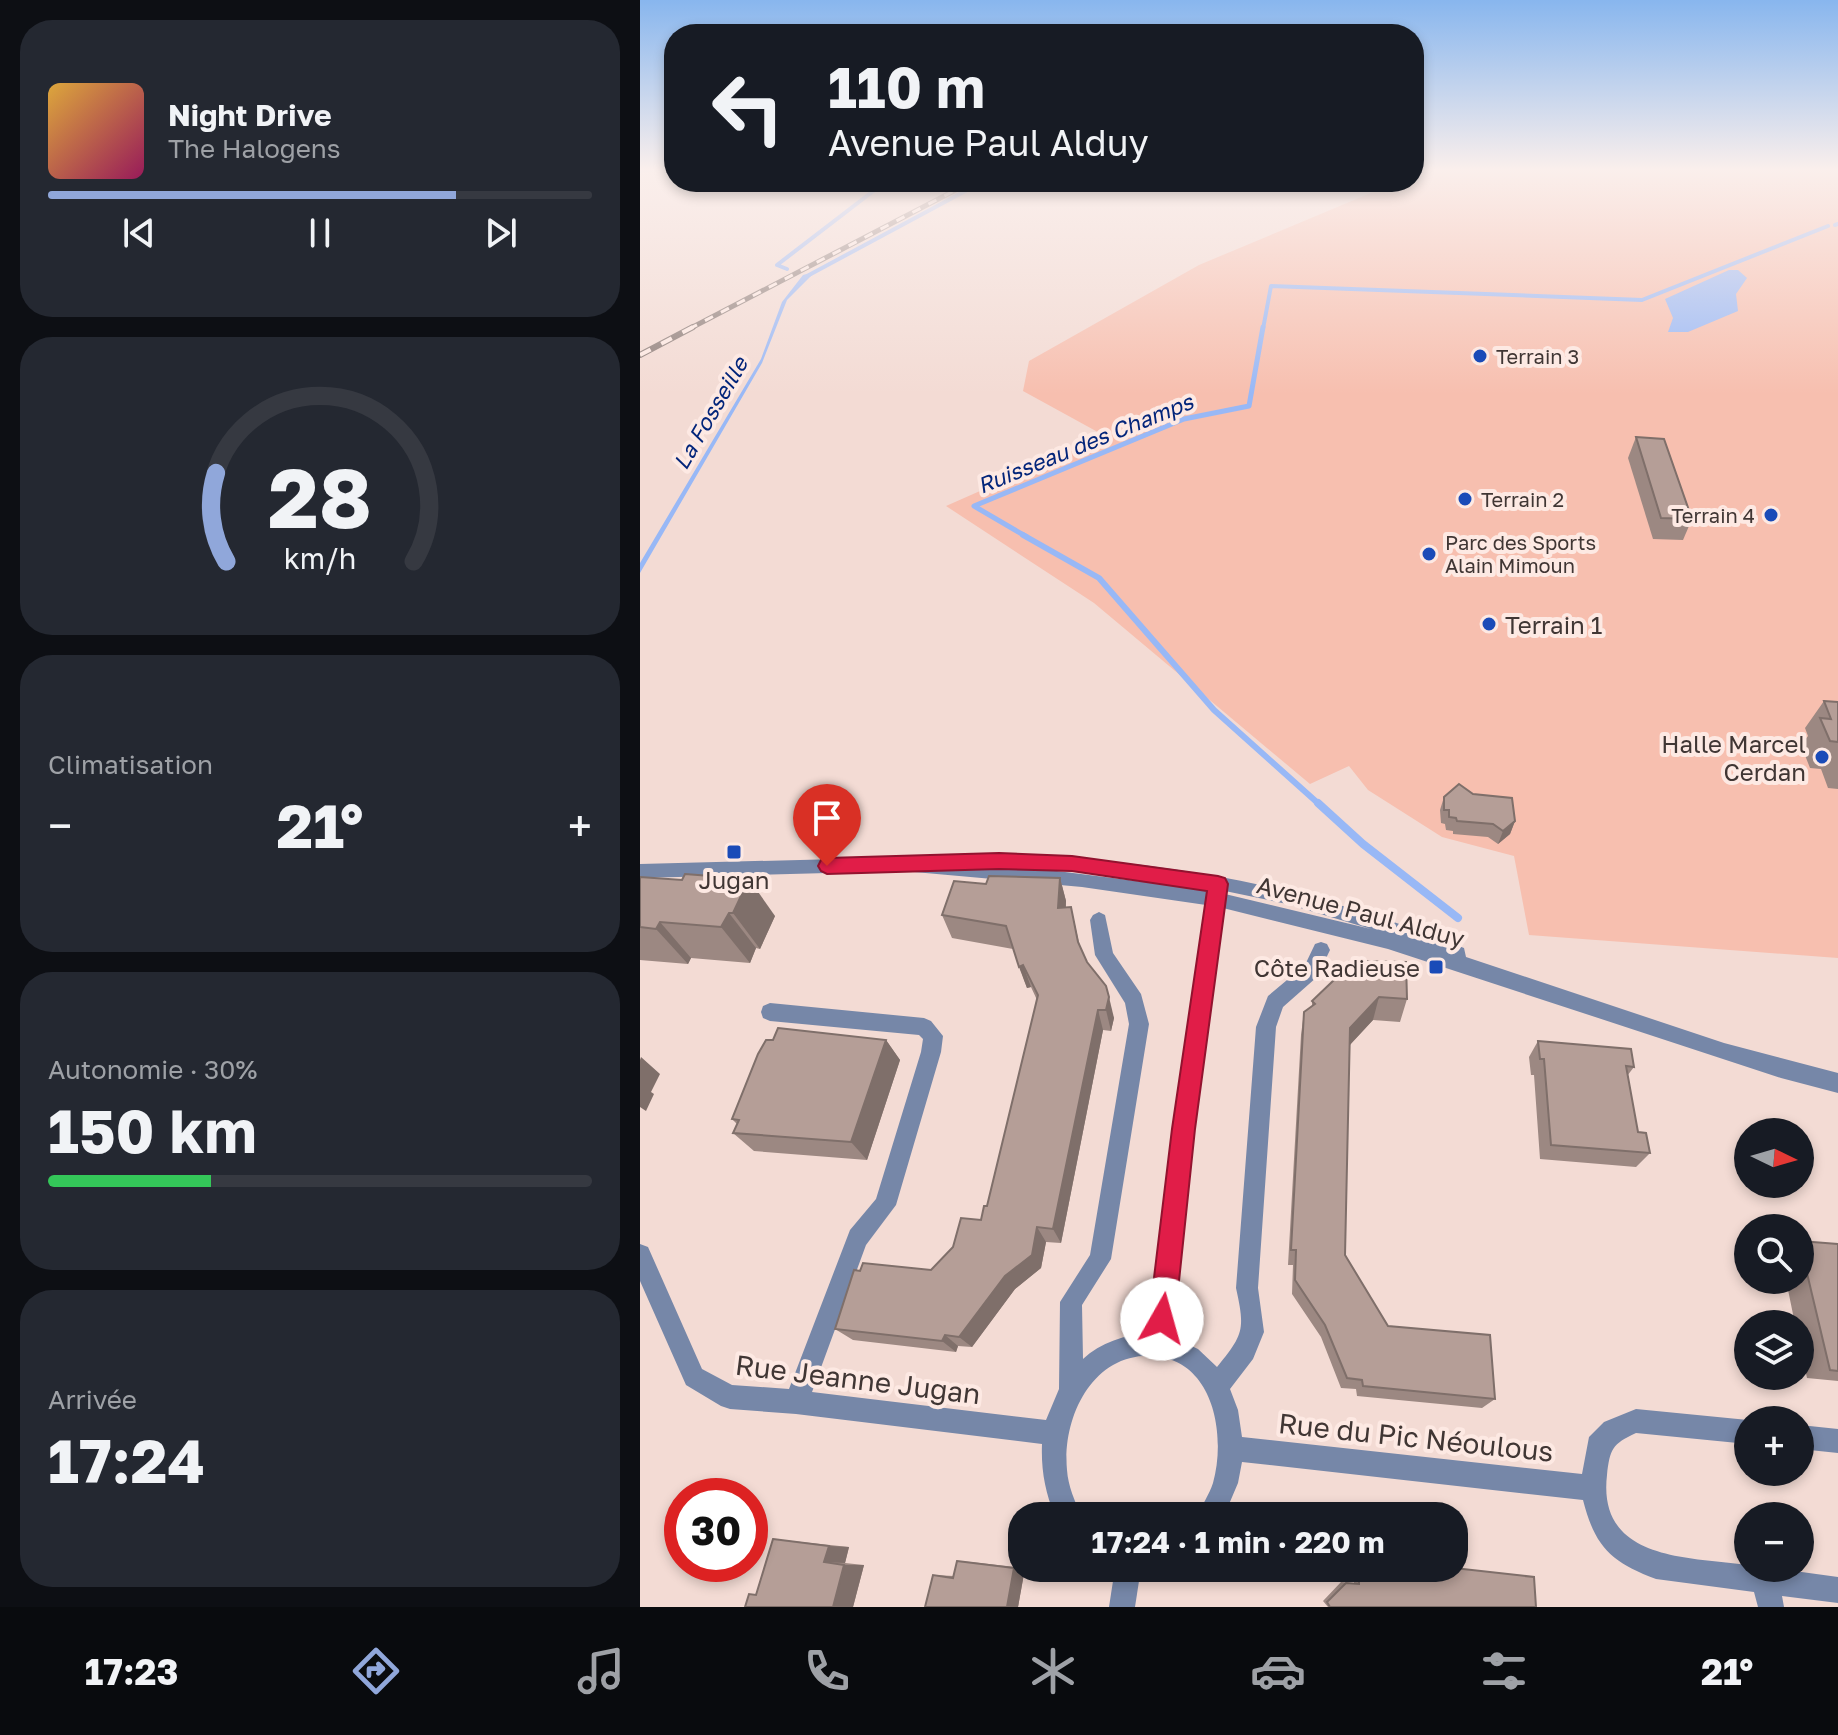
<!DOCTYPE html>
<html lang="fr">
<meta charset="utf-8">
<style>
:root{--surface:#171b24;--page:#242831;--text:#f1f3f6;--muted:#9ea1a6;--line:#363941;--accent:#90a7da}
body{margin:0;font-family:"Golos Text",sans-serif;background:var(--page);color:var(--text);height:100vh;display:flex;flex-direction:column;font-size:30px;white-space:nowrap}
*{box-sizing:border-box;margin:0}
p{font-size:26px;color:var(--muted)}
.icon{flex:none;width:44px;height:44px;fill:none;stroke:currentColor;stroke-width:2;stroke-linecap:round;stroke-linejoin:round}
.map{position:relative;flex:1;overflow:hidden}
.drawer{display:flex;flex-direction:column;gap:20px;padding:20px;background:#0d0f14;width:640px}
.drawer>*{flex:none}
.hud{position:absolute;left:24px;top:24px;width:760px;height:168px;border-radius:32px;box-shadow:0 4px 12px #0003;background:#171b24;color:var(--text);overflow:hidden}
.needle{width:52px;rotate:95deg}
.tools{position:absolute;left:1094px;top:1118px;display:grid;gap:16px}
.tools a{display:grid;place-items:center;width:80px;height:80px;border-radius:50%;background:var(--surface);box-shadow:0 4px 12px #0003;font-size:40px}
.speed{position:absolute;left:24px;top:1478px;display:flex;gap:16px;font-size:40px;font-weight:700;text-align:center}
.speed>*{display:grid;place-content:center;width:104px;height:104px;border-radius:50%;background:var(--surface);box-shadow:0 4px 12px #0003;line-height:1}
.speed .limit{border:12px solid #d22;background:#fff;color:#111}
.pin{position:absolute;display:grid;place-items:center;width:68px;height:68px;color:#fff;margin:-82px -34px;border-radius:50% 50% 50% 0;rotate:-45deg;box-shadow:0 0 8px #0007}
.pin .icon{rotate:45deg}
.me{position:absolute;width:88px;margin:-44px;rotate:7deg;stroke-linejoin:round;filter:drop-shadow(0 0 6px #0008)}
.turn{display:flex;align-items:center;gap:28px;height:168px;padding:0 32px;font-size:36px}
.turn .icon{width:104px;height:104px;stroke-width:2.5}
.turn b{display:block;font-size:56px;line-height:68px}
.big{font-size:60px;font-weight:700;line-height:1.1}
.drawer .card{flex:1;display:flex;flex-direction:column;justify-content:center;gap:12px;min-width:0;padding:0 28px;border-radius:32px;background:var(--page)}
.drawer .dial{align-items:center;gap:0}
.dial svg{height:208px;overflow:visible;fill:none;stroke:var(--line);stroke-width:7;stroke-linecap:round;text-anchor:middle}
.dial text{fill:var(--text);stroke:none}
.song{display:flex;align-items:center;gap:24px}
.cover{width:96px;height:96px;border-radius:12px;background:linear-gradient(135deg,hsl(40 70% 55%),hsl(330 70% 35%))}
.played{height:8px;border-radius:4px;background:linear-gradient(90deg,var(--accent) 75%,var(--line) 75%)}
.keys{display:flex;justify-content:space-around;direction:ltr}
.heat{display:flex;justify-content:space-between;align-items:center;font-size:44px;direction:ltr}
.charge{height:12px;border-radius:6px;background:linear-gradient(90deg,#34c759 30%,var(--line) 0)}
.trip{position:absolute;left:368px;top:1502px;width:460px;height:80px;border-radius:32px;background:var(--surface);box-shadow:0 4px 12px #0003;font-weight:700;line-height:80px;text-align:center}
.menu{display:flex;height:128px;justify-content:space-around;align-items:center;background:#090b0e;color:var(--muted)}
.menu .icon{width:56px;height:56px}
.menu .current{color:var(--accent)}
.menu b{font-size:36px;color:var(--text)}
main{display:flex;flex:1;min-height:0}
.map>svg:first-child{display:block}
.green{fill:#f7bfaf}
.water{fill:#98b8f6}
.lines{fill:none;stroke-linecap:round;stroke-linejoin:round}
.stream-far3{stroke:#98b8f6;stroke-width:4}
.stream-far2{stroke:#98b8f6;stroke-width:5}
.stream-far1{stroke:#98b8f6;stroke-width:6}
.stream{stroke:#98b8f6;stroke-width:8}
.minor{fill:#7687a8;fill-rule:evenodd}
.rail-far1-casing{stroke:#90807c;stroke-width:5}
.rail-casing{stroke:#90807c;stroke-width:6}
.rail-far1{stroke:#fde9e3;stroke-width:3;stroke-dasharray:9;stroke-linecap:butt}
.rail{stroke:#fde9e3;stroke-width:4;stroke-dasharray:12;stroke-linecap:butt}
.wall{fill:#9c8882}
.shaded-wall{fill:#7f6f6a}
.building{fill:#b59e97;stroke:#7f6f6a;stroke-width:2}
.route{fill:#e11d48;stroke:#92132f;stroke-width:2}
.poi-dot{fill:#1a4bb8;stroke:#fde9e3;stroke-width:3}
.labels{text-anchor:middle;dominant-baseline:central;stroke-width:8;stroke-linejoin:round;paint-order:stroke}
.far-poi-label{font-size:20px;fill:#403634;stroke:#fde9e3;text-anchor:start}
.far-water-label{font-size:22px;font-style:italic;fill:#03257a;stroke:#fde9e3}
.poi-label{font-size:24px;fill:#403634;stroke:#fde9e3;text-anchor:end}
.street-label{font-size:24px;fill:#403634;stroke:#fde9e3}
.near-street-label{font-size:28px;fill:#403634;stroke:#fde9e3}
</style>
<main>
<section class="drawer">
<div class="card">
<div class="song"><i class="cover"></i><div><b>Night Drive</b><p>The Halogens</p></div></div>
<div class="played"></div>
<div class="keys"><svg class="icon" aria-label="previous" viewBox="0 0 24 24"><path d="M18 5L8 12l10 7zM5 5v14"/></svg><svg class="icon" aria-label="pause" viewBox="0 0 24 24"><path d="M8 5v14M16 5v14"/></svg><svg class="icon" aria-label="next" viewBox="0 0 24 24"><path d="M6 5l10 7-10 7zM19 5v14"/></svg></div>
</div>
<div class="card dial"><svg viewBox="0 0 100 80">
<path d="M14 69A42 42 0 1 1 86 69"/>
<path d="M14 69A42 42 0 0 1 10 35" stroke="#90a7da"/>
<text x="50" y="56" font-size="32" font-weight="700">28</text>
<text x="50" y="72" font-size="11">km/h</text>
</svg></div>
<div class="card"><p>Climatisation</p>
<div class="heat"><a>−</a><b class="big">21°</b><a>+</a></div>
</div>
<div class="card"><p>Autonomie · 30%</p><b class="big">150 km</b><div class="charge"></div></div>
<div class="card"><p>Arrivée</p><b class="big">17:24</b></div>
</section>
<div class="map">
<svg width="1198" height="1607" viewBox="0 0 1198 1607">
<rect width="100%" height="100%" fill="#f3dbd4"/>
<path class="green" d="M 788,169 L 1198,169 L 1198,958 L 889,935 L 874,856 L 802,837 L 728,790 L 709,766 L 670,784 L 454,603 L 306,506 L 465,436 L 383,391 L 389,361 L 559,265 L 757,182 L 774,182 L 774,175 Z"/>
<g class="water">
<path d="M 1089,270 L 1098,270 L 1107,278 L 1096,294 L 1098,311 L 1048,332 L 1028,332 L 1033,318 L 1025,299 Z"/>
<path d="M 170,273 L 173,274 L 147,300 L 122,363 L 0,573 L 0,563 L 121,359 L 142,302 L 163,275 Z"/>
</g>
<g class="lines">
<g class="stream-far3">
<path d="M 0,171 L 18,169"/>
<path d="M 1195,225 L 1198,224"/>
<path d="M 147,269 L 137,265 L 245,182"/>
<path d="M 169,275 L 342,182"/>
<path d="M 623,329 L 631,286 L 1002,300 L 1188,226"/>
</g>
<path class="stream-far2" d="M 387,537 L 334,506 L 544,419 L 609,406 L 623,327"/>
<path class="stream-far1" d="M 383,535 L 459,578 L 574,710 L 680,805"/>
<path class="stream" d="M 678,803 L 723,844 L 818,918"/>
<g class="minor">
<path d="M 337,855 C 505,855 669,885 824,948 L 826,957 L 1084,1043 L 1198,1073 L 1198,1093 L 1141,1078 L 748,949 L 583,908 L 553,1129 L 532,1337 L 558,1349 L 577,1367 C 604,1334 605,1329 596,1288 L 616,1027 L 628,996 L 665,965 L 675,944 L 681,942 L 687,944 L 690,950 L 677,977 L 643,1007 L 636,1027 L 618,1288 L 624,1332 L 613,1359 L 590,1389 L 598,1410 L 602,1437 L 942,1474 L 949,1437 L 964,1422 L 996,1409 L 1108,1420 L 1108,1444 L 996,1433 C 972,1444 970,1449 967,1475 C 957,1561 1049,1557 1108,1565 L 1108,1568 L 1132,1568 L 1198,1577 L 1198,1603 L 1142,1596 L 1144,1607 L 1118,1607 L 1114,1592 L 1016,1579 C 971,1562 955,1547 943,1500 L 602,1462 L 598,1483 L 584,1516 L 557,1516 C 562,1505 569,1495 573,1483 C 586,1437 575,1362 515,1356 C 453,1351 422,1417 427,1470 C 428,1486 435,1501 441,1516 L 415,1516 C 405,1492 401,1470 402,1444 L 156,1414 L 90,1409 L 81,1406 L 46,1385 L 0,1281 L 0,1244 L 8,1247 L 62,1369 L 92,1385 L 149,1389 L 210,1230 L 236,1199 L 281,1052 L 283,1039 L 279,1035 L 130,1021 L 123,1018 L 121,1012 L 123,1006 L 130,1003 L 284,1018 L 291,1021 L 303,1036 L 301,1052 L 256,1205 L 226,1245 L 172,1392 L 406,1420 L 419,1389 L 420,1302 L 450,1255 L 489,1024 L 485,1003 L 455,955 L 450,920 L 453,915 L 459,912 L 465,915 L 473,953 L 501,994 L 509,1024 L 471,1259 L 442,1305 L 443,1359 C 460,1343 486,1334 509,1333 L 533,1129 L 566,905 L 442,887 L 263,871 L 0,878 L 0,864 L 274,857 L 329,863 L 331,857 ZM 401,869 L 455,873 L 569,888 L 568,890 ZM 585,891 L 647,904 L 731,929 L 585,894 Z"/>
<path d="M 1160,1425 L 1198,1429 L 1198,1453 L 1160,1449 Z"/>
<path d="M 475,1568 L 501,1568 L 495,1607 L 469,1607 Z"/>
</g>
<g class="rail-far1-casing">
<path id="rail-far1" d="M 49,329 L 331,182"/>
</g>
<g class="rail-casing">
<path id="rail" d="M 0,355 L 53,327"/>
</g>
<use href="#rail-far1" class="rail-far1"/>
<use href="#rail" class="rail"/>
</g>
<g class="wall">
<path d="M 996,437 L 1052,519 L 1043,540 L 1013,539 L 988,458 Z"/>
<path d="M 1184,701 L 1198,702 L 1198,789 L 1188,788 L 1181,769 L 1170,768 L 1161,745 L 1168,736 L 1165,728 Z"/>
<path d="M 833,794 L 875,821 L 870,834 L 858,844 L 848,837 L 813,834 L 813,831 L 806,830 L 805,824 L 801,823 L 800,810 L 804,797 Z"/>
<path d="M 0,877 L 135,916 L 120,949 L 116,948 L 110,963 L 51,958 L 48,964 L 0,960 Z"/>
<path d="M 420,878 L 426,901 L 426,908 L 431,907 L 440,947 L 474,1018 L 471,1031 L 463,1030 L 421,1243 L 406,1242 L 401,1268 L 375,1289 L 332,1347 L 318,1346 L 316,1352 L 213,1340 L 195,1329 L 220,1271 L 291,1270 L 341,1220 L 347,1206 L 397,1000 L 391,987 L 387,988 L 373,949 L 312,938 L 302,915 L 346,884 Z"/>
<path d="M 695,979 L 767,999 L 760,1022 L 733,1020 L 709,1046 L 705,1255 L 748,1326 L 855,1399 L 842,1408 L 717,1396 L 716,1389 L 701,1388 L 681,1337 L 652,1294 L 653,1265 L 648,1265 L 661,1035 L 664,1012 L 672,1007 L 672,1001 Z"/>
<path d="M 246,1040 L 260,1060 L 227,1160 L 114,1151 L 93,1133 L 97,1124 L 92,1119 Z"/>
<path d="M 898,1041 L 994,1067 L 987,1076 L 998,1132 L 1010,1153 L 996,1167 L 900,1159 L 894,1075 L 891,1075 L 889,1057 Z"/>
<path d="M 1160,1241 L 1198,1244 L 1198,1381 L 1167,1378 L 1160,1345 L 1160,1324 L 1155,1324 L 1146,1280 L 1160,1280 Z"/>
<path d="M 133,1539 L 209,1547 L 205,1563 L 224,1565 L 213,1607 L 105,1607 L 109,1594 L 116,1594 Z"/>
<path d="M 317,1561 L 331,1562 L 385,1568 L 378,1607 L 293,1575 L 314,1576 Z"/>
<path d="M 714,1568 L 814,1568 L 896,1607 L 688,1607 L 683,1601 L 701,1582 L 714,1583 Z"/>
</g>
<g class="shaded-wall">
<path d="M 875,821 L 870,834 L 858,844 L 863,831 Z"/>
<path d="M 420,878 L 426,901 L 424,931 L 418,908 Z"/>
<path d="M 109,879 L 135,916 L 120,949 L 93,913 Z"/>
<path d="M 89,913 L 116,948 L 110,963 L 81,927 Z"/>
<path d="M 20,922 L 51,958 L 48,964 L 16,929 Z"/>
<path d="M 383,965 L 391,987 L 387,988 L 379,967 Z"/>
<path d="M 469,997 L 474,1018 L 471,1031 L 466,1010 Z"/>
<path d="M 739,997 L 733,1020 L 705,1050 L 710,1028 Z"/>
<path d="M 458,1010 L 463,1030 L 421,1243 L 413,1229 Z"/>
<path d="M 246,1040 L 260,1060 L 227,1160 L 211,1142 Z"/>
<path d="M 1,1057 L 20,1074 L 11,1092 L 14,1094 L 6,1111 L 0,1107 L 0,1060 Z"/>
<path d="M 397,1227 L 406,1242 L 401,1268 L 375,1289 L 332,1347 L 319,1337 Z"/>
<path d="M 305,1335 L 318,1346 L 316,1352 L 302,1341 Z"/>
<path d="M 189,1546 L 209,1547 L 205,1563 L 184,1562 Z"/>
<path d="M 204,1565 L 224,1565 L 213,1607 L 193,1607 Z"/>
<path d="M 374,1568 L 385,1568 L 378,1607 L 367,1607 Z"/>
</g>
<g class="building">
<path d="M 996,437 L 1024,439 L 1052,519 L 1021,518 Z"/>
<path d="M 1184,701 L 1198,702 L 1198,742 L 1190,741 L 1180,718 L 1191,719 Z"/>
<path d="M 819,784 L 833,794 L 872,798 L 875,821 L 863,831 L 853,824 L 817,821 L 816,818 L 809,817 L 809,810 L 804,810 L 804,797 Z"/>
<path d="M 45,874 L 109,879 L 93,913 L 89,913 L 81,927 L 20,922 L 16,929 L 0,927 L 0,877 L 42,880 Z"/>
<path d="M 349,876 L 420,878 L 418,908 L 431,907 L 438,942 L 447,962 L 466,986 L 469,997 L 466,1010 L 458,1010 L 413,1229 L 397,1227 L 392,1255 L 365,1276 L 319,1337 L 305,1335 L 302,1341 L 195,1329 L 214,1270 L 220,1271 L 223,1263 L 291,1270 L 313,1247 L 321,1218 L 341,1220 L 344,1206 L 347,1206 L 398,995 L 383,965 L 379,967 L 366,926 L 302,915 L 314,881 L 346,884 Z"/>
<path d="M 709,961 L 766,962 L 767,999 L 739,997 L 710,1028 L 705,1255 L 748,1326 L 850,1335 L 855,1399 L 723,1386 L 722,1380 L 707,1378 L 685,1325 L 655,1280 L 656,1250 L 651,1250 L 664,1012 L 675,1004 L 672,1001 L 695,979 Z"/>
<path d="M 138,1028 L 246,1040 L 211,1142 L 93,1133 L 99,1120 L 92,1119 L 118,1054 L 126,1040 L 133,1040 Z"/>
<path d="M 898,1041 L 991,1049 L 994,1067 L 986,1066 L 998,1132 L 1006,1133 L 1010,1153 L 911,1145 L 904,1059 L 900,1059 Z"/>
<path d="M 1160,1241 L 1198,1244 L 1198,1371 L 1190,1370 L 1166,1269 L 1162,1268 L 1160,1261 Z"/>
<path d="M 133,1539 L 189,1546 L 184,1562 L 204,1565 L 193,1607 L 105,1607 L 109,1594 L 116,1595 Z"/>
<path d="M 317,1561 L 374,1568 L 367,1607 L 285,1607 L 293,1575 L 313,1578 Z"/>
<path d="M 719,1568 L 814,1568 L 894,1577 L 896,1607 L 690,1607 L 687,1602 L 706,1583 L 719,1584 Z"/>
</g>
<linearGradient id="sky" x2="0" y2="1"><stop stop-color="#88b6ee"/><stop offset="0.43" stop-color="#faefec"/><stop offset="1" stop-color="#faefec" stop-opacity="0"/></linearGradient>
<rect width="1198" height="394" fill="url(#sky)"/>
<path class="route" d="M 359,853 L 432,856 L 578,876 L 585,878 L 588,884 L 555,1129 L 535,1319 L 531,1328 L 522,1332 L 513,1328 L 509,1319 L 532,1129 L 567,891 L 432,871 L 359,869 L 187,874 L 181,871 L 178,866 L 181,860 L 187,858 Z"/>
<g class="poi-dot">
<circle cx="840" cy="356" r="8"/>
<circle cx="825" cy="499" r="8"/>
<circle cx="1131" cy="515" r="8"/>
<circle cx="789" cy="554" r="8"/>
<circle cx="849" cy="624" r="8"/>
<circle cx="1182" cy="757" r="8"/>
<rect x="86" y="844" width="16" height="16" rx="4"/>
<rect x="788" y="959" width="16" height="16" rx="4"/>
</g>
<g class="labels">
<g class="far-poi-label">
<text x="856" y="356">Terrain 3</text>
<text x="841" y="499">Terrain 2</text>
<text x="1115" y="515" text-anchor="end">Terrain 4</text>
<text x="805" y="542">Parc des Sports<tspan x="805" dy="23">Alain Mimoun</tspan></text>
</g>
<g class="far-water-label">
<text transform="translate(70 413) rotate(-60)">La Fosseille</text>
<text transform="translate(445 443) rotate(-22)">Ruisseau des Champs</text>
</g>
<g class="poi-label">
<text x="865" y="624" text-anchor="start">Terrain 1</text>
<text x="1166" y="743">Halle Marcel<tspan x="1166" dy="28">Cerdan</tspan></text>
<text x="94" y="879" text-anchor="middle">Jugan</text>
<text x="780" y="967">Côte Radieuse</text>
</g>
<g class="street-label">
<text transform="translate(721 911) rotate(15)">Avenue Paul Alduy</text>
</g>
<g class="near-street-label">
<text transform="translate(218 1379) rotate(7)">Rue Jeanne Jugan</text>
<text transform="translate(776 1437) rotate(6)">Rue du Pic Néoulous</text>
</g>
</g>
</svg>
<div class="tools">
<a><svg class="needle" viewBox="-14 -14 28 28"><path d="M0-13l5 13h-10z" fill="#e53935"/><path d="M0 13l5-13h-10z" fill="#9ea1a6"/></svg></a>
<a><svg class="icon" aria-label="search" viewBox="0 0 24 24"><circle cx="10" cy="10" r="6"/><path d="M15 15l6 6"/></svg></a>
<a><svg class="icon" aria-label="layers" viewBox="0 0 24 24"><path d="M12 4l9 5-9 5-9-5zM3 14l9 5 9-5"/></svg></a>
<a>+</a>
<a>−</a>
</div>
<div class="speed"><div class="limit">30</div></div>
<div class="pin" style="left:187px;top:866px;background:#d93025"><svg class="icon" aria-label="arrive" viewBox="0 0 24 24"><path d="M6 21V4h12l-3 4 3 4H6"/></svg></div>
<svg class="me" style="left:522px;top:1319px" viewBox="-20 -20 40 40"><circle r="19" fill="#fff"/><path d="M0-13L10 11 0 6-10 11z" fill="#e11d48"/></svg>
<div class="trip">17:24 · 1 min · 220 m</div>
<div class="hud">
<div class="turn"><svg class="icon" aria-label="left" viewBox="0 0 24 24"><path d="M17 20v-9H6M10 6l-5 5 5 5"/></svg><div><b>110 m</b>Avenue Paul Alduy</div></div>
</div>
</div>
</main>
<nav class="menu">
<b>17:23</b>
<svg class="icon current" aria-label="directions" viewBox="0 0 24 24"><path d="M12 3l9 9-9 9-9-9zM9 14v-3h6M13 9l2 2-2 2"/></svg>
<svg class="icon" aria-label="music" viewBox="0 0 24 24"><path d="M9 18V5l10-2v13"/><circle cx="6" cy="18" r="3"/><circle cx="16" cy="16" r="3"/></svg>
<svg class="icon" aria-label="phone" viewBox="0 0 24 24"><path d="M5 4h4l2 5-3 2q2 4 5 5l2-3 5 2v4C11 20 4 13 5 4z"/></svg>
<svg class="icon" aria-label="climate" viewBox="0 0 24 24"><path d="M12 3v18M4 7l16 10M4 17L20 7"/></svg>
<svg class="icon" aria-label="car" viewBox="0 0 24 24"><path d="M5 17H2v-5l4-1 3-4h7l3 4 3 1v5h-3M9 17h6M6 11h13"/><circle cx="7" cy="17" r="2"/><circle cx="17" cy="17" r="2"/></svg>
<svg class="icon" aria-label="filters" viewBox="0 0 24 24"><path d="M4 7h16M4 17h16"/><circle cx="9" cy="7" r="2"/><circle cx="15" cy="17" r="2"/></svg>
<b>21°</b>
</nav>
